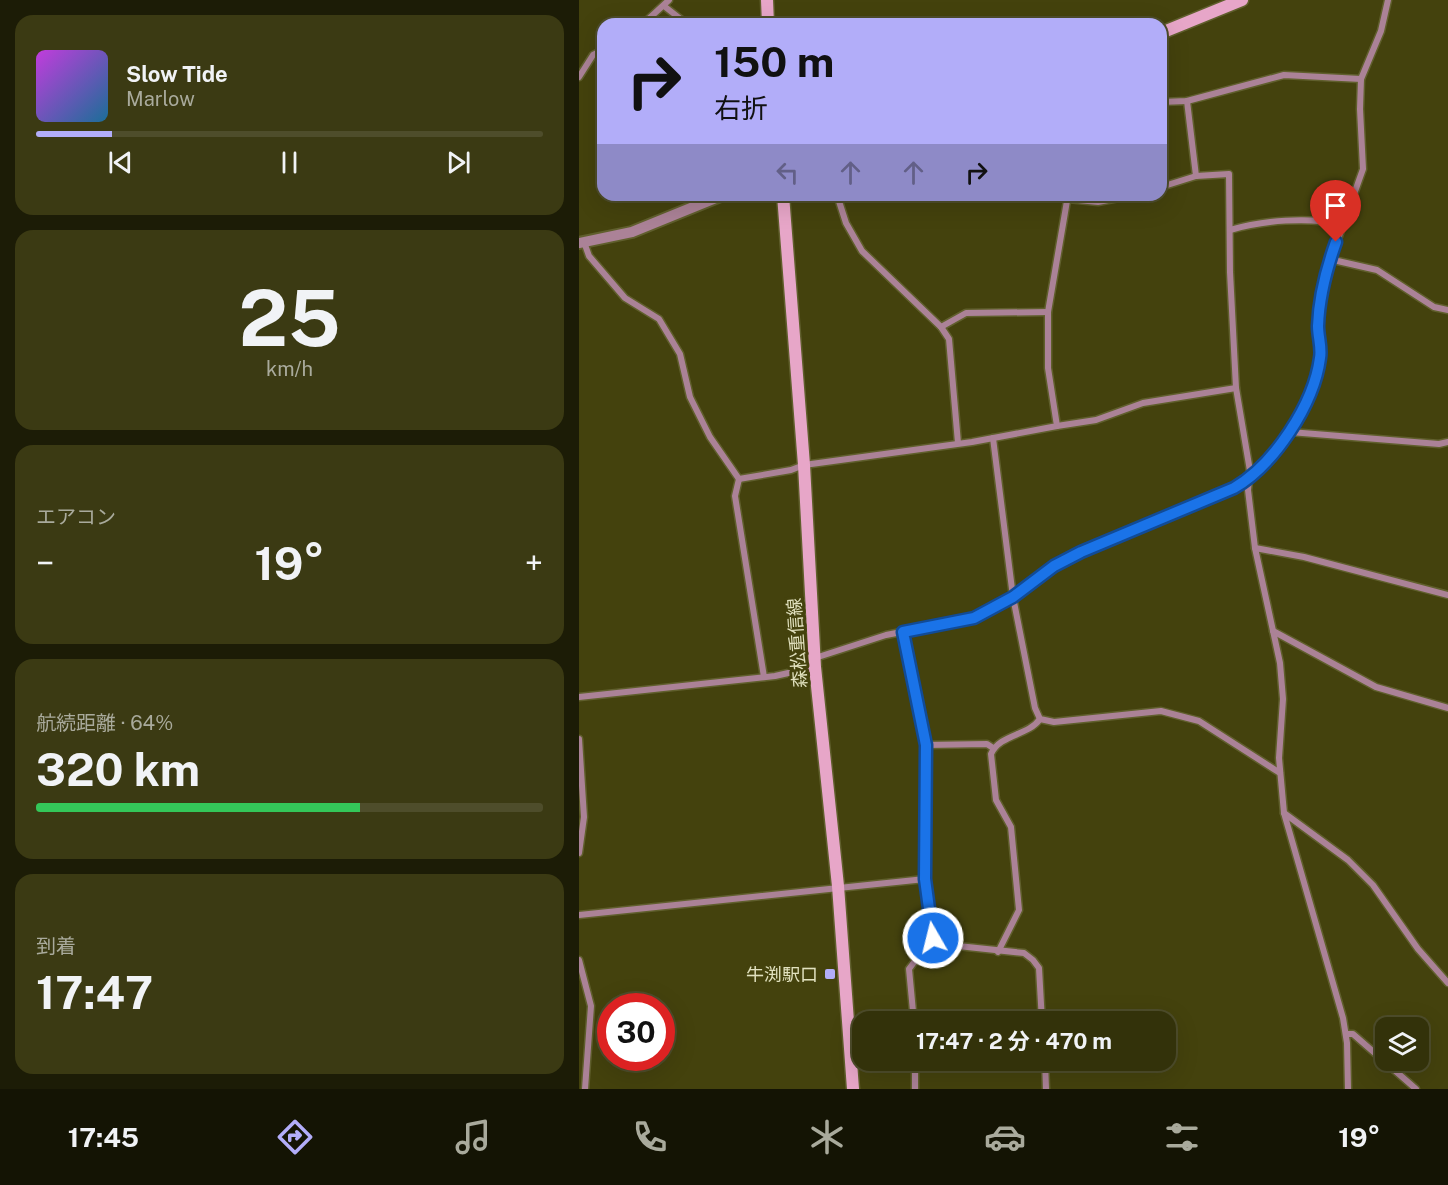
<!DOCTYPE html>
<html lang="ja">
<meta charset="utf-8">
<style>
:root{--surface:#33320a;--page:#3b3a13;--text:#f1f3f6;--muted:#a9aa9c;--line:#4e4d2b;--accent:#b2adf9}
body{margin:0;font-family:"Public Sans","Noto Sans JP",sans-serif;background:var(--page);color:var(--text);height:100vh;display:flex;flex-direction:column;font-size:22px;white-space:nowrap}
*{box-sizing:border-box;margin:0}
p{font-size:20px;color:var(--muted)}
.icon{flex:none;width:33px;height:33px;fill:none;stroke:currentColor;stroke-width:2;stroke-linecap:round;stroke-linejoin:round}
.map{position:relative;flex:1;overflow:hidden}
.sheet{display:flex;flex-direction:column;gap:15px;padding:15px;background:#1c1c06;width:579px}
.sheet>*{flex:none}
.top-card{position:absolute;left:18px;top:18px;width:570px;height:183px;border-radius:18px;box-shadow:0 6px 24px #0002,0 0 0 2px var(--line);background:#b2adf9;color:#111;overflow:hidden}
.fabs{position:absolute;left:796px;top:1017px;display:grid;gap:12px}
.fabs a{display:grid;place-items:center;width:54px;height:54px;border-radius:12px;background:var(--surface);box-shadow:0 6px 24px #0002,0 0 0 2px var(--line);font-size:30px}
.speed{position:absolute;left:18px;top:993px;display:flex;gap:12px;font-size:30px;font-weight:700;text-align:center}
.speed>*{display:grid;place-content:center;width:78px;height:78px;border-radius:50%;background:var(--surface);box-shadow:0 6px 24px #0002,0 0 0 2px var(--line);line-height:1}
.speed .limit{border:9px solid #d22;background:#fff;color:#111}
.pin{position:absolute;display:grid;place-items:center;width:51px;height:51px;color:#fff;margin:-62px -26px;border-radius:50% 50% 50% 0;rotate:-45deg;box-shadow:0 0 6px #0007}
.pin .icon{rotate:45deg}
.me{position:absolute;width:66px;margin:-33px;rotate:352deg;stroke-linejoin:round;filter:drop-shadow(0 0 4px #0008)}
.turn{display:flex;align-items:center;gap:21px;height:126px;padding:0 18px;font-size:27px}
.turn .icon{width:78px;height:78px;stroke-width:2.5}
.turn b{display:block;font-size:42px;line-height:51px}
.lanes{display:flex;align-items:center;height:57px;padding:0 18px;background:#0003;justify-content:center;gap:30px;direction:ltr}
.lanes .off{opacity:.35}
.big{font-size:45px;font-weight:700;line-height:1.1}
.sheet .tile{flex:1;display:flex;flex-direction:column;justify-content:center;gap:9px;min-width:0;padding:0 21px;border-radius:18px;background:var(--page)}
.sheet .dial{align-items:center;gap:0}
.dial b{font-size:78px;line-height:1}
.song{display:flex;align-items:center;gap:18px}
.cover{width:72px;height:72px;border-radius:9px;background:linear-gradient(135deg,hsl(290 70% 55%),hsl(200 70% 35%))}
.played{height:6px;border-radius:3px;background:linear-gradient(90deg,var(--accent) 15%,var(--line) 15%)}
.keys{display:flex;justify-content:space-around;direction:ltr}
.heat{display:flex;justify-content:space-between;align-items:center;font-size:33px;direction:ltr}
.charge{height:9px;border-radius:4px;background:linear-gradient(90deg,#34c759 64%,var(--line) 0)}
.trip{position:absolute;left:273px;top:1011px;width:324px;height:60px;border-radius:18px;background:var(--surface);box-shadow:0 6px 24px #0002,0 0 0 2px var(--line);font-weight:700;line-height:60px;text-align:center}
.tab-bar{display:flex;height:96px;justify-content:space-around;align-items:center;background:#141404;color:var(--muted)}
.tab-bar .icon{width:42px;height:42px}
.tab-bar .selected{color:var(--accent)}
.tab-bar b{font-size:27px;color:var(--text)}
main{display:flex;flex:1;min-height:0}
.map>svg:first-child{display:block}
.lines{fill:none;stroke-linecap:round;stroke-linejoin:round}
.minor-casing{stroke:#605f2d;stroke-width:9}
.tertiary-casing{stroke:#605f2d;stroke-width:14}
.secondary-casing{stroke:#605f2d;stroke-width:15}
.minor{stroke:#ab8297;stroke-width:6}
.tertiary{stroke:#ab8297;stroke-width:10}
.secondary{stroke:#e7a6c8;stroke-width:12}
.route-casing{stroke:#114b97;stroke-width:15}
.route{stroke:#1a73e8;stroke-width:10}
.poi-dot{fill:#b2adf9;stroke:#44420d;stroke-width:2}
.labels{text-anchor:middle;dominant-baseline:central;stroke-width:6;stroke-linejoin:round;paint-order:stroke}
.street-label{font-size:18px;fill:#e1e1bf;stroke:#44420d}
.poi-label{font-size:18px;fill:#e1e1bf;stroke:#44420d;text-anchor:end}
</style>
<main>
<section class="sheet">
<div class="tile">
<div class="song"><i class="cover"></i><div><b>Slow Tide</b><p>Marlow</p></div></div>
<div class="played"></div>
<div class="keys"><svg class="icon" aria-label="previous" viewBox="0 0 24 24"><path d="M18 5L8 12l10 7zM5 5v14"/></svg><svg class="icon" aria-label="pause" viewBox="0 0 24 24"><path d="M8 5v14M16 5v14"/></svg><svg class="icon" aria-label="next" viewBox="0 0 24 24"><path d="M6 5l10 7-10 7zM19 5v14"/></svg></div>
</div>
<div class="tile dial"><b>25</b><p>km/h</p></div>
<div class="tile"><p>エアコン</p>
<div class="heat"><a>−</a><b class="big">19°</b><a>+</a></div>
</div>
<div class="tile"><p>航続距離 · 64%</p><b class="big">320 km</b><div class="charge"></div></div>
<div class="tile"><p>到着</p><b class="big">17:47</b></div>
</section>
<div class="map">
<svg width="869" height="1089" viewBox="0 0 869 1089">
<rect width="100%" height="100%" fill="#44420d"/>
<g class="lines">
<g class="minor-casing">
<g id="minor">
<path d="M 85,6 L 108,24"/>
<path d="M 64,24 L 90,0"/>
<path d="M 0,77 L 14,55 L 24,50"/>
<path d="M 608,101 L 617,176"/>
<path d="M 582,102 L 608,101 L 705,75 L 782,79"/>
<path d="M 582,187 L 617,176 L 650,174 L 651,272 L 657,388 L 671,471 L 669,490 L 676,548 L 701,663 L 704,699 L 700,758 L 705,813 L 764,1018 L 768,1043 L 769,1089"/>
<path d="M 258,195 L 267,223 L 283,251 L 362,327 L 370,339 L 379,443"/>
<path d="M 489,199 L 519,202 L 555,195"/>
<path d="M 651,230 C 685,220 728,217 763,224"/>
<path d="M 5,242 L 10,256 L 46,298 L 80,319 L 101,354 L 111,397 L 131,437 L 160,479 L 212,470 L 225,465 L 393,442 L 478,426 L 469,368 L 469,312 L 489,195"/>
<path d="M 750,259 L 798,270 L 855,307 L 869,310"/>
<path d="M 362,327 L 387,313 L 469,312"/>
<path d="M 478,426 L 517,420 L 564,403 L 657,388"/>
<path d="M 711,432 L 860,444 L 869,442"/>
<path d="M 414,438 L 434,597 L 456,708 L 461,719 L 475,722 L 582,711 L 620,721 L 701,773"/>
<path d="M 160,479 L 156,496 L 185,677"/>
<path d="M 676,548 L 725,557 L 869,595"/>
<path d="M 694,631 L 797,687 L 869,708"/>
<path d="M 324,632 L 347,745 L 346,879 L 354,937 L 330,969 L 335,1022"/>
<path d="M 236,658 L 307,635 L 395,618 L 434,597 L 475,566 L 502,552 L 655,488 L 670,479 L 701,446 L 711,432 L 737,375 L 742,356 L 739,329 L 743,284 L 784,169 L 781,109 L 782,79 L 802,31 L 809,0"/>
<path d="M 0,697 L 196,676 L 236,667"/>
<path d="M 0,739 L 5,817 L 0,853"/>
<path d="M 347,745 L 408,744 L 414,748"/>
<path d="M 705,813 L 769,860 L 794,885 L 839,949 L 869,983"/>
<path d="M 0,915 L 346,879"/>
<path d="M 354,937 L 379,946 L 445,953 L 454,960 L 460,968 L 463,1022"/>
<path d="M 419,952 L 440,910 L 432,827 L 417,800 L 412,754 C 421,734 449,736 461,719"/>
<path d="M 0,960 L 12,1006 L 6,1089"/>
<path d="M 767,1034 L 774,1034 L 837,1089"/>
<path d="M 336,1060 L 336,1089"/>
<path d="M 466,1060 L 467,1089"/>
</g>
</g>
<g class="tertiary-casing">
<path id="tertiary" d="M 0,243 L 53,232 L 144,195"/>
</g>
<g class="secondary-casing">
<g id="secondary">
<path d="M 188,0 L 189,24"/>
<path d="M 582,33 L 663,0"/>
<path d="M 204,195 L 225,465 L 236,667 L 259,886 L 274,1089"/>
</g>
</g>
<use href="#minor" class="minor"/>
<use href="#tertiary" class="tertiary"/>
<use href="#secondary" class="secondary"/>
</g>
<g class="lines">
<g class="route-casing">
<path id="route" d="M 354,938 L 346,879 L 347,745 L 324,632 L 395,618 L 434,597 L 475,566 L 502,552 L 655,488 C 695,465 735,404 741,358 C 743,348 739,337 739,326 C 740,296 747,270 757,242"/>
</g>
<use href="#route" class="route"/>
</g>
<rect class="poi-dot" x="245" y="968" width="12" height="12" rx="3"/>
<g class="labels">
<g class="street-label">
<text transform="translate(218 643) rotate(-94)">森松重信線</text>
</g>
<g class="poi-label">
<text x="239" y="974">牛渕駅口</text>
</g>
</g>
</svg>
<div class="fabs">
<a><svg class="icon" aria-label="layers" viewBox="0 0 24 24"><path d="M12 4l9 5-9 5-9-5zM3 14l9 5 9-5"/></svg></a>
</div>
<div class="speed"><div class="limit">30</div></div>
<div class="pin" style="left:757px;top:242px;background:#d93025"><svg class="icon" aria-label="arrive" viewBox="0 0 24 24"><path d="M6 21V4h12l-3 4 3 4H6"/></svg></div>
<svg class="me" style="left:354px;top:938px" viewBox="-20 -20 40 40"><circle r="17" fill="#1a73e8" stroke="#fff" stroke-width="3"/><path d="M0-11L8 9 0 5-8 9z" fill="#fff"/></svg>
<div class="trip">17:47 · 2 分 · 470 m</div>
<div class="top-card">
<div class="turn"><svg class="icon" aria-label="right" viewBox="0 0 24 24"><path d="M7 20v-9h11M14 6l5 5-5 5"/></svg><div><b>150 m</b>右折</div></div>
<div class="lanes"><svg class="icon off" aria-label="left" viewBox="0 0 24 24"><path d="M17 20v-9H6M10 6l-5 5 5 5"/></svg><svg class="icon off" aria-label="ahead" viewBox="0 0 24 24"><path d="M12 20V5M6 11l6-6 6 6"/></svg><svg class="icon off" aria-label="ahead" viewBox="0 0 24 24"><path d="M12 20V5M6 11l6-6 6 6"/></svg><svg class="icon" aria-label="right" viewBox="0 0 24 24"><path d="M7 20v-9h11M14 6l5 5-5 5"/></svg></div>
</div>
</div>
</main>
<nav class="tab-bar">
<b>17:45</b>
<svg class="icon selected" aria-label="directions" viewBox="0 0 24 24"><path d="M12 3l9 9-9 9-9-9zM9 14v-3h6M13 9l2 2-2 2"/></svg>
<svg class="icon" aria-label="music" viewBox="0 0 24 24"><path d="M9 18V5l10-2v13"/><circle cx="6" cy="18" r="3"/><circle cx="16" cy="16" r="3"/></svg>
<svg class="icon" aria-label="phone" viewBox="0 0 24 24"><path d="M5 4h4l2 5-3 2q2 4 5 5l2-3 5 2v4C11 20 4 13 5 4z"/></svg>
<svg class="icon" aria-label="climate" viewBox="0 0 24 24"><path d="M12 3v18M4 7l16 10M4 17L20 7"/></svg>
<svg class="icon" aria-label="car" viewBox="0 0 24 24"><path d="M5 17H2v-5l4-1 3-4h7l3 4 3 1v5h-3M9 17h6M6 11h13"/><circle cx="7" cy="17" r="2"/><circle cx="17" cy="17" r="2"/></svg>
<svg class="icon" aria-label="filters" viewBox="0 0 24 24"><path d="M4 7h16M4 17h16"/><circle cx="9" cy="7" r="2"/><circle cx="15" cy="17" r="2"/></svg>
<b>19°</b>
</nav>
